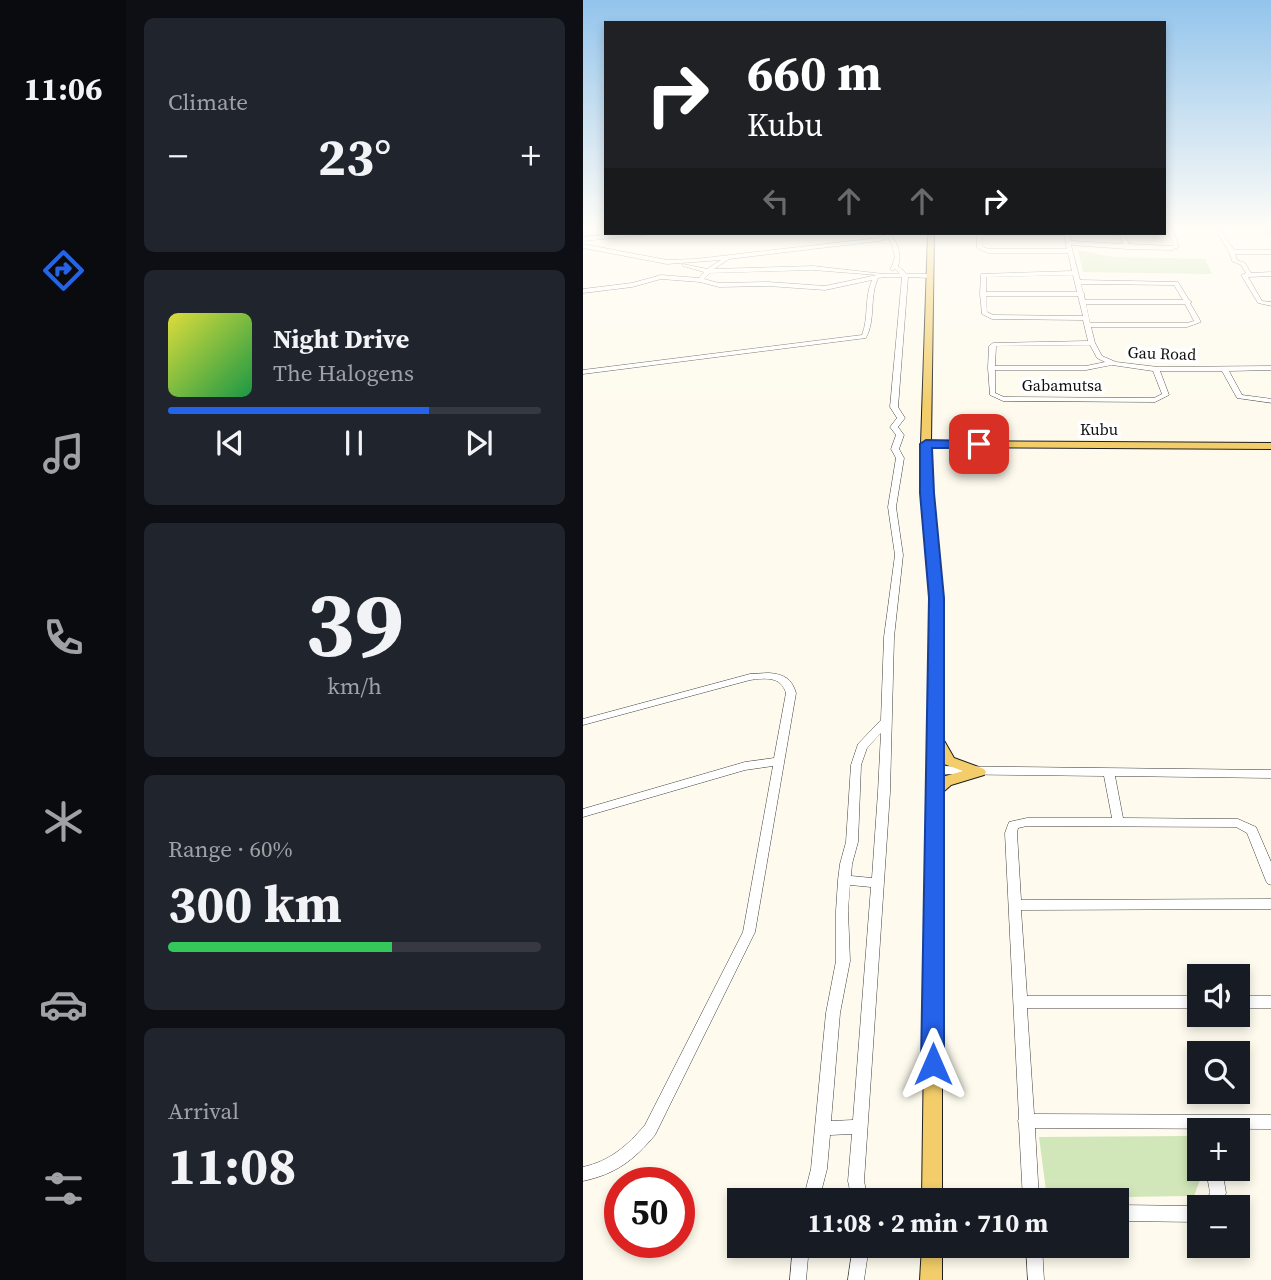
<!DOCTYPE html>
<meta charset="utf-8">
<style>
:root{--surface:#171b24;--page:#20242c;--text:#f1f3f6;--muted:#9ea1a6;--line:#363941;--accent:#2563eb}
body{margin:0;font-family:"Source Serif 4",serif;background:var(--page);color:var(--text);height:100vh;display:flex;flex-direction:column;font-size:26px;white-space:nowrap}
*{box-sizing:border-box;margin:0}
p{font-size:23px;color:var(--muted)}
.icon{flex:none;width:38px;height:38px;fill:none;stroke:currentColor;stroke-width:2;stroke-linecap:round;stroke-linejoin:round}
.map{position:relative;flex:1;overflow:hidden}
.drawer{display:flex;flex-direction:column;gap:18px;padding:18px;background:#0d0f14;width:457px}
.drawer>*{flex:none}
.guide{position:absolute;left:21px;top:21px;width:562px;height:214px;border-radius:0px;box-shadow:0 4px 10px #0003;background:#202124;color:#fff;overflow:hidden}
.tools{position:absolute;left:604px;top:964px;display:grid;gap:14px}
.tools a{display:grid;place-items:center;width:63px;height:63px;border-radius:0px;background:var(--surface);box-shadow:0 4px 10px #0003;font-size:35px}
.speed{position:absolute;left:21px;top:1167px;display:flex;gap:14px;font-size:35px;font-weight:700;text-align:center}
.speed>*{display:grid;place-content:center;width:91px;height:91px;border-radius:50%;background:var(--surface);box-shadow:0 4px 10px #0003;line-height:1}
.speed .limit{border:10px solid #d22;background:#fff;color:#111}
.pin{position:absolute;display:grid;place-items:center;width:60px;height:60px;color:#fff;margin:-30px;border-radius:14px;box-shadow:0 4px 10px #0006}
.me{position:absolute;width:77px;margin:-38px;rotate:0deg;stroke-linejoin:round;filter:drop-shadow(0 0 5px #0008)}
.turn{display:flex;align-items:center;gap:24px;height:147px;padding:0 28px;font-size:32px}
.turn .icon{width:91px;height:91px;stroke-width:2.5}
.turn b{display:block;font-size:49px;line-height:60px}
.lanes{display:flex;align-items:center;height:66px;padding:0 28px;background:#0003;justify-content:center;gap:35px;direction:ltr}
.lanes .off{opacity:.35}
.big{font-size:52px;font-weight:700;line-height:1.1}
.drawer .card{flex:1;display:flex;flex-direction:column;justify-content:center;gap:10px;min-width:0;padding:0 24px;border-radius:10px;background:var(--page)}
.drawer .dial{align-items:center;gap:0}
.dial b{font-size:91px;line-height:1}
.song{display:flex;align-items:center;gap:21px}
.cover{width:84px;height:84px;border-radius:10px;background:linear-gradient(135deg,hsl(60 70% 55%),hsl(140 70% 35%))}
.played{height:7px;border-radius:4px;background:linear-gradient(90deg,var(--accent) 70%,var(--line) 70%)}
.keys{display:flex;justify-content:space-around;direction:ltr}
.heat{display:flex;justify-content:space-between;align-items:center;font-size:38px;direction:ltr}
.charge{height:10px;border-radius:5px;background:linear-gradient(90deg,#34c759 60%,var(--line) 0)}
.trip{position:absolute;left:144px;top:1188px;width:402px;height:70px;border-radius:0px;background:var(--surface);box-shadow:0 4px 10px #0003;font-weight:700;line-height:70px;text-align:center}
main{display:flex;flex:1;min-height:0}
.tab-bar{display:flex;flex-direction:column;width:126px;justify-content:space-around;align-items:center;background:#090b0e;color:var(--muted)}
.tab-bar .icon{width:49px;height:49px}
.tab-bar .on{color:var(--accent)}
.tab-bar b{font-size:32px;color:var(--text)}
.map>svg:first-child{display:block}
.green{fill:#d2e7b9}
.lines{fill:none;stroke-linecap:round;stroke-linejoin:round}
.minor-casing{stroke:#404040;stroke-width:1}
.major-casing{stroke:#1e1e1e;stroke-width:2}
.minor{fill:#fff;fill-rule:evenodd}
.major{fill:#f2cd6a;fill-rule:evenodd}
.route{fill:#2563eb;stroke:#184099;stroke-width:2}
.labels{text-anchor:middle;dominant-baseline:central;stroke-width:7;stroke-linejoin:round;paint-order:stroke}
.far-street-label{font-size:16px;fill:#0d0d0d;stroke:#fff}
</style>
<main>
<nav class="tab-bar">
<b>11:06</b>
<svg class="icon on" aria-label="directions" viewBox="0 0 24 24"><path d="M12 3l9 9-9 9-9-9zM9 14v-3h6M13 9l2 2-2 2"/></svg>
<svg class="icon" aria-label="music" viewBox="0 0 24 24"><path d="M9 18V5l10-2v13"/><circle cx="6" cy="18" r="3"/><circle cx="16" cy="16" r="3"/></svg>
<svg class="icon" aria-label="phone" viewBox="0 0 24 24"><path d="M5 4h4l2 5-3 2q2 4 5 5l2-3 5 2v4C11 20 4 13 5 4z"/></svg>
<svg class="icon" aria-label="climate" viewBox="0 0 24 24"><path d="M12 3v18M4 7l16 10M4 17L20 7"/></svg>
<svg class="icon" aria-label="car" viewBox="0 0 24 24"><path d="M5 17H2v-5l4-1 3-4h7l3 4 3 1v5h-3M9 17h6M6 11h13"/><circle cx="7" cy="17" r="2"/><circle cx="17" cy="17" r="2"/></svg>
<svg class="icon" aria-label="filters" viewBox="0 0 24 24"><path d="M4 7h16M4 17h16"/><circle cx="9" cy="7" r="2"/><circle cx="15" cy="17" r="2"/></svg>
</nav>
<section class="drawer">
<div class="card"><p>Climate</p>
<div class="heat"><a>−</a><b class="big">23°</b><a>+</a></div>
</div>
<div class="card">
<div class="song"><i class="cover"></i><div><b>Night Drive</b><p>The Halogens</p></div></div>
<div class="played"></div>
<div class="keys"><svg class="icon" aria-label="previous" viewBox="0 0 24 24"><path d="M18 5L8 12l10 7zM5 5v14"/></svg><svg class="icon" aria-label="pause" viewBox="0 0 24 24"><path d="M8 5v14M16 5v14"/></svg><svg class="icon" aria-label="next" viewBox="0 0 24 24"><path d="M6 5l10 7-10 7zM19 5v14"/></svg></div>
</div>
<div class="card dial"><b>39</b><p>km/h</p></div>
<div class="card"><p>Range · 60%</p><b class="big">300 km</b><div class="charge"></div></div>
<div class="card"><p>Arrival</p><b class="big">11:08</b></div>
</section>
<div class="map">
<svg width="689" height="1280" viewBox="0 0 689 1280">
<rect width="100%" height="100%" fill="#fefbee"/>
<g class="green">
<path d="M 495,250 L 530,257 L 622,259 L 629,274 L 500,272 Z"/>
<path d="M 606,1136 L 618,1177 L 611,1196 L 464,1198 L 456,1137 Z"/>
</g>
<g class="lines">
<g class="minor-casing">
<g id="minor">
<path d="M 583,228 L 589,228 L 596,247 L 589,250 L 544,249 L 488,245 L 497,280 L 595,282 L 606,300 L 609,302 L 607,303 L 618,322 L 604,327 L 508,327 L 512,343 L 519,356 L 533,362 L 575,367 L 689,366 L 689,370 L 646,371 L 659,395 L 689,399 L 689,403 L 654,398 L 639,371 L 577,371 L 586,395 L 572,402 L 420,401 L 407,395 L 405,368 L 406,346 L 410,343 L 505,341 L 500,320 L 409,319 L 399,314 L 397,294 L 398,274 L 489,271 L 485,253 L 405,253 L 394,248 L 394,233 L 486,233 L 488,241 L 540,244 L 536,233 L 541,233 L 546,244 L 588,246 L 591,245 ZM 399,235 L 481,235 L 484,249 L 406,249 L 400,247 ZM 490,275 L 494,292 L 403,292 L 403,277 ZM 498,284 L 591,285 L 600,300 L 502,300 L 501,295 L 502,294 L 500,292 ZM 403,296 L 495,296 L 500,316 L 410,315 L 404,312 ZM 503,304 L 602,304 L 611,321 L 604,323 L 507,323 ZM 507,345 L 514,358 L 522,362 L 503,366 L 412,366 L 413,346 ZM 529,365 L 570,371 L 579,394 L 571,398 L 421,397 L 412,393 L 412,370 L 503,370 Z"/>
<path d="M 632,228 L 636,228 L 651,250 L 689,250 L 689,254 L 652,254 L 654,260 L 662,263 L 668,273 L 689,272 L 689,276 L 665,277 L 679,301 L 689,302 L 689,306 L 675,303 L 658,275 L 663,273 L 658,265 L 649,261 L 646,252 Z"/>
<path d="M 680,228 L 686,228 L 689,231 L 689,236 Z"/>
<path d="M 48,233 L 64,233 L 61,235 L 0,241 L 0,237 Z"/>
<path d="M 308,233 L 315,233 L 309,236 C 315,245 319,255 315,266 L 324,274 L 347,274 L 350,276 L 347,278 L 325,277 L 315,407 L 322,418 L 315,427 L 321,435 L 316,449 L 321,458 L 313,507 L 320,555 L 311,637 L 307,792 L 281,1181 L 285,1200 L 269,1200 L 265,1181 L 269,1134 L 247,1135 L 244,1169 L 236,1200 L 220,1200 L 228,1169 L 243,1013 L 253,961 L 253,911 L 255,880 L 257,864 L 263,842 L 268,765 L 275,744 L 298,720 L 301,637 L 312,555 L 305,507 L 313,458 L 308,449 L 313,435 L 307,427 L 314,418 L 307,407 L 319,277 L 303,277 L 295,278 C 286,298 293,319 283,338 L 0,374 L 0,370 L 279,335 C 286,317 281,298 289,280 L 242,290 L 185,286 L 136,287 L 117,282 L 78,279 L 49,287 L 0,293 L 0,289 L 49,283 L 78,275 L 116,278 L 121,272 L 100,266 L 100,264 L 124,269 L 138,260 L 84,264 L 0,248 L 0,244 L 84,260 L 112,259 L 295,238 ZM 305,238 C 311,248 315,258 307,269 L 310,271 L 312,269 L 317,274 L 301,274 L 230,266 L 131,269 L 146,259 L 296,241 ZM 230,270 L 294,275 L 242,286 L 185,282 L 136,283 L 121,279 L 127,273 ZM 298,733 L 295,792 L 289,878 L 268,876 L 269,864 L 275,842 L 278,765 L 284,748 ZM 267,885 L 288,887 L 270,1120 L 248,1121 L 257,1013 L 267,961 L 265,911 Z"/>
<path d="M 186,673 C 201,674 209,679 213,693 L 172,932 L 72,1135 C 51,1160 33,1174 0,1181 L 0,1167 C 27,1161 44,1146 62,1125 L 160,932 L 190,766 L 162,770 L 0,817 L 0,809 L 162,762 L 191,758 L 203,693 C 198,676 182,678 167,680 L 0,725 L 0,719 L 167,674 Z"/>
<path d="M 351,766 L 689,770 L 689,778 L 532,776 L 540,818 L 655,819 L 673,827 L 689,864 L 689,885 L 685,884 L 683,881 L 664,833 L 653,827 L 444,826 L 435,828 L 434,833 L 438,900 L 689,899 L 689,909 L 438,910 L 444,996 L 616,996 L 616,1008 L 444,1008 L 451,1114 L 689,1115 L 689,1129 L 452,1128 L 456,1200 L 440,1200 L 436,1125 L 435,1121 L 436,1118 L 422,833 L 426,822 L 444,818 L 529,818 L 521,776 L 351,774 L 347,773 L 345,770 L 347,767 Z"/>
<rect x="654" y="996" width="35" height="12"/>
<path d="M 623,1169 L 639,1169 L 643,1193 L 636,1208 L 620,1208 L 627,1193 Z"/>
<path d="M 534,1205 L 616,1206 L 619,1208 L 616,1208 L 616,1222 L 534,1221 Z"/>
<path d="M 210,1246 L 226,1246 L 223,1280 L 207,1280 Z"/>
<path d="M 270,1246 L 286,1246 L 281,1280 L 265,1280 Z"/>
<path d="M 443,1246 L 459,1246 L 461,1280 L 445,1280 Z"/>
</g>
</g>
<g class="major-casing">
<g id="major">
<path d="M 345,233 L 351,233 L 348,441 L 689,443 L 689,449 L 348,447 L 349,493 L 359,598 L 359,737 L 371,758 L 401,769 L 403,772 L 401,775 L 368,785 L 359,793 L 359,1200 L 339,1200 L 347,598 L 339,493 L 338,444 ZM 359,761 L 361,764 L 380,771 L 359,777 Z"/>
<path d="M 339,1246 L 359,1246 L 359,1280 L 337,1280 Z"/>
</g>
</g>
<use href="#minor" class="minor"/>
<use href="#major" class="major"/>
</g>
<linearGradient id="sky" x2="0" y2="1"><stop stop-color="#93c4ec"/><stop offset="0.56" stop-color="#fffdf7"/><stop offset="1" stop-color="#fffdf7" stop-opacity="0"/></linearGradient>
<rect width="689" height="407" fill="url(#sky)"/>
<path class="route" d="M 343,440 L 396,441 L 402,444 L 396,448 L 349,448 L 351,493 L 361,598 L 361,1064 L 358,1072 L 350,1075 L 341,1072 L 338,1064 L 346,598 L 337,493 L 337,444 Z"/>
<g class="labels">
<g class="far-street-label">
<text transform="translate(579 353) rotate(2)">Gau Road</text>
<text x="479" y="385">Gabamutsa</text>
<text x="516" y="429">Kubu</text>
</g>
</g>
</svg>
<div class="tools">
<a><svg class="icon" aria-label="sound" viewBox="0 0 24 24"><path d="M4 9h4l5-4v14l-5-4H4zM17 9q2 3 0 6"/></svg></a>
<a><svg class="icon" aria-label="search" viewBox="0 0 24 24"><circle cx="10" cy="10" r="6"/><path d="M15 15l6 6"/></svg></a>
<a>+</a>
<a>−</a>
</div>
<div class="speed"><div class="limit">50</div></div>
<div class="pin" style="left:396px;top:444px;background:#d93025"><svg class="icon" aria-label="arrive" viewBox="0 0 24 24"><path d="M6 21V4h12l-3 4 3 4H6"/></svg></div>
<svg class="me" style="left:350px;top:1064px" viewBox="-20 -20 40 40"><path d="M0-17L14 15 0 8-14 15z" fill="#2563eb" stroke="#fff" stroke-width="4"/></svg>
<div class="trip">11:08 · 2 min · 710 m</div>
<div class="guide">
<div class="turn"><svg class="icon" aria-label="right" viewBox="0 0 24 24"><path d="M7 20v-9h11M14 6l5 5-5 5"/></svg><div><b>660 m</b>Kubu</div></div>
<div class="lanes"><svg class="icon off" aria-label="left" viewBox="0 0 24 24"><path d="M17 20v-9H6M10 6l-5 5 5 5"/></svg><svg class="icon off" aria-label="ahead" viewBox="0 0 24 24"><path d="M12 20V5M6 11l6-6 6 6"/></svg><svg class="icon off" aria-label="ahead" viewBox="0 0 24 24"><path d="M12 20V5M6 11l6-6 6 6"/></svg><svg class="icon" aria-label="right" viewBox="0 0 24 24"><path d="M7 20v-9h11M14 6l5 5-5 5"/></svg></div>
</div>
</div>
</main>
